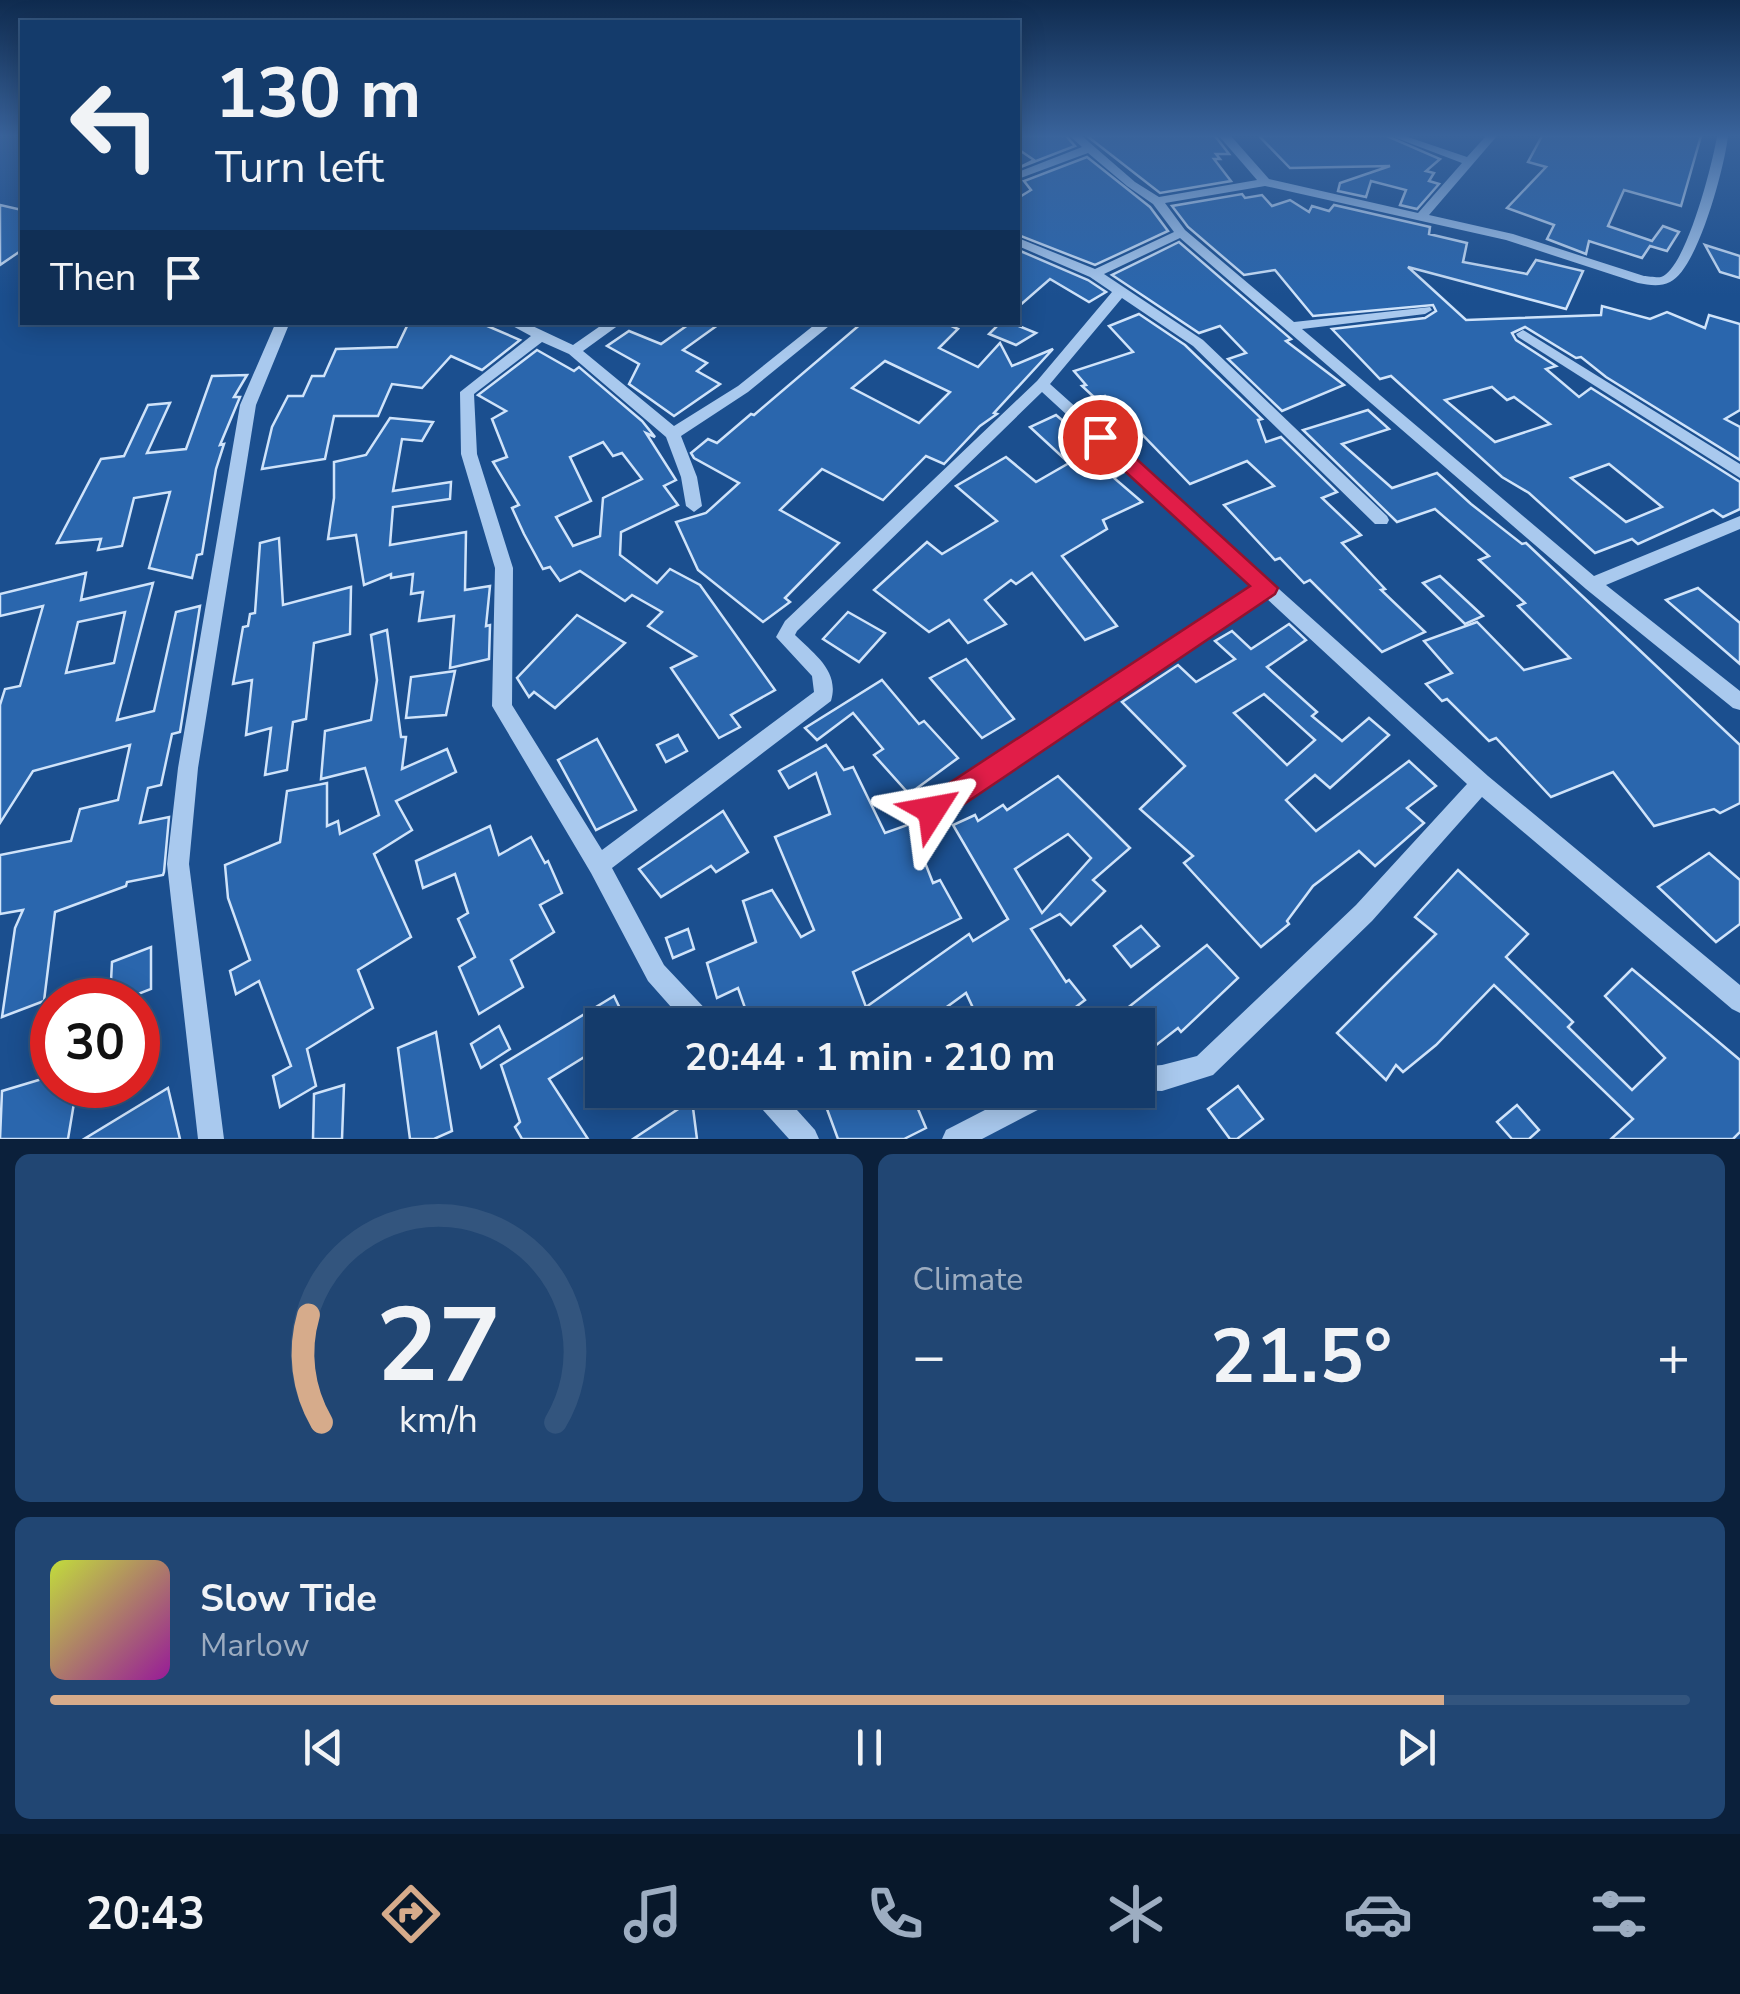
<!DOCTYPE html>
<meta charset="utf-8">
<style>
:root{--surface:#143b6b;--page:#214673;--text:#f1f3f6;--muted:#9dadc1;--line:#33557e;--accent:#d6ab8b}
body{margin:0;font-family:"Nunito Sans",sans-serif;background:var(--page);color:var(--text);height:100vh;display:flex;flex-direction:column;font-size:38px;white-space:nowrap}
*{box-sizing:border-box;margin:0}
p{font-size:32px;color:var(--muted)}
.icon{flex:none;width:55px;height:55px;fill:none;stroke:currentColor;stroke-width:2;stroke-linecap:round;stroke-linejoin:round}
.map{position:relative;height:1139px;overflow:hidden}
.drawer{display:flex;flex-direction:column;gap:15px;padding:15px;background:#0b203b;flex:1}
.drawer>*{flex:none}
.top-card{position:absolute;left:20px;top:20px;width:1000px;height:305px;border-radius:0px;box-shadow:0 5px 25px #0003,0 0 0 2px var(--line);background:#143b6b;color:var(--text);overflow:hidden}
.speed{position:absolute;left:30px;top:978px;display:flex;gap:20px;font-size:50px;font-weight:700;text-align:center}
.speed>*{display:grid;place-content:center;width:130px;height:130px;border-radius:50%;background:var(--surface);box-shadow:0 5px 25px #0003,0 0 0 2px var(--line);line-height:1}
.speed .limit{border:15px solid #d22;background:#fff;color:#111}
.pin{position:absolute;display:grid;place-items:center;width:85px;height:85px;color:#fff;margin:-42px;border:5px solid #fff;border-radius:50%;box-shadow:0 2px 10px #0007}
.me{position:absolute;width:110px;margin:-55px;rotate:56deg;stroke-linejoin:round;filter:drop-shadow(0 0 8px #0008)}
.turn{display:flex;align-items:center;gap:35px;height:210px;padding:0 30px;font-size:45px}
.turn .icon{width:130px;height:130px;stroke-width:2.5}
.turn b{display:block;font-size:70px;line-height:85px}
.then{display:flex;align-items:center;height:95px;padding:0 30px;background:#0003;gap:20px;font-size:38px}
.big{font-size:75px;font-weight:700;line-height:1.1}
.drawer .widget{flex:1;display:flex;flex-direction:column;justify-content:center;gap:15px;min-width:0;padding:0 35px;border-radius:15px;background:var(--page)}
.drawer .dial{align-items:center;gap:0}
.dial svg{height:260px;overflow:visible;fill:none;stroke:var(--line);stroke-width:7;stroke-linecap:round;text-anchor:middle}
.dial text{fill:var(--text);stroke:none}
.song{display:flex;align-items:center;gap:30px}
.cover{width:120px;height:120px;border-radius:15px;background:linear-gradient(135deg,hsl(70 70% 55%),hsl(300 70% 35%))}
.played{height:10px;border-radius:5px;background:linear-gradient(90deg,var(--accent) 85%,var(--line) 85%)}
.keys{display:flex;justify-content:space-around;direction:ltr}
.heat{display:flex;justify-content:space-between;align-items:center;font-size:55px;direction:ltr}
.drawer .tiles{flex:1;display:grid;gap:15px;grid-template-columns:1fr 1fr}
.widget:last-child{grid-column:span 2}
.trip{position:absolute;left:585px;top:1008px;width:570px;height:100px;border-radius:0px;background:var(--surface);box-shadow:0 5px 25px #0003,0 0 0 2px var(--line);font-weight:700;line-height:100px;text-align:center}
.tabs{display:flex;height:160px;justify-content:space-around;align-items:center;background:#08182b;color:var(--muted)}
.tabs .icon{width:70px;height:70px}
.tabs .active{color:var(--accent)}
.tabs b{font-size:45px;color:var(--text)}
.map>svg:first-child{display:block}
.building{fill:#2a66ad;stroke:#cfe3fa;stroke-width:2.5;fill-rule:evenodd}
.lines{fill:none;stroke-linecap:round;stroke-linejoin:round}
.minor{fill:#a9c9ee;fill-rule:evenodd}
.route{fill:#e11d48;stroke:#92132f;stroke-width:2.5}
</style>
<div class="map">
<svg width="1740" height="1139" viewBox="0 0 1740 1139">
<rect width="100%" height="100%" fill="#1b4f8f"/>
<g class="building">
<path d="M 1018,136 L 1066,136 L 1075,146 L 1018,168 L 1034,160 L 1018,149 Z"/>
<path d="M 1087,136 L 1215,136 L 1229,154 L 1216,154 L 1220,159 L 1214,159 L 1231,181 L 1160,193 Z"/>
<path d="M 1259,136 L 1387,136 L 1440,159 L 1426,171 L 1434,173 L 1429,181 L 1439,184 L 1417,209 L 1400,205 L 1406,190 L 1371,181 L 1366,197 L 1338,191 L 1340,183 L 1390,166 L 1290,168 Z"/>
<path d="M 1542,136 L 1701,136 L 1681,206 L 1624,190 L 1608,226 L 1652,241 L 1663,226 L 1679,232 L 1667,251 L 1650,246 L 1642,258 L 1589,241 L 1586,254 L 1547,239 L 1554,225 L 1507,208 L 1546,167 L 1528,162 Z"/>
<path d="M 1087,157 L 1150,207 L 1168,231 L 1095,265 L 1018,235 L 1018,198 L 1031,190 L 1024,181 Z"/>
<path d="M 1242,194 L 1245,198 L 1262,195 L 1272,206 L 1290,200 L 1309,212 L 1312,206 L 1329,211 L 1334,205 L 1430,227 L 1429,234 L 1467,243 L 1463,262 L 1527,274 L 1536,260 L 1583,271 L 1566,309 L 1408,267 L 1466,320 L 1601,315 L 1602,306 L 1650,319 L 1667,312 L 1705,328 L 1709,315 L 1740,324 L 1740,410 L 1725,419 L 1740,427 L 1740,460 L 1606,377 L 1581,357 L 1576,358 L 1525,327 L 1512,333 L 1516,340 L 1556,366 L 1546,369 L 1579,397 L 1591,388 L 1740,482 L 1740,509 L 1723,517 L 1713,510 L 1638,544 L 1632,539 L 1595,553 L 1529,493 L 1502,477 L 1391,376 L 1380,379 L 1332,329 L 1425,318 L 1436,311 L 1433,305 L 1313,316 L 1275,270 L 1244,275 L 1188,227 L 1172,206 ZM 1492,387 L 1507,400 L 1514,397 L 1550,424 L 1495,442 L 1445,400 ZM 1609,464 L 1662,507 L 1626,522 L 1571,478 Z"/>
<path d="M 0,205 L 22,210 L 22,250 L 0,265 Z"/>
<path d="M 1179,242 L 1291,339 L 1286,341 L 1344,385 L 1282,411 L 1228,359 L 1246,353 L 1220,326 L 1199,333 L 1112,275 Z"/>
<path d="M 1705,245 L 1740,256 L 1740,278 L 1720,272 Z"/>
<path d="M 1018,250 L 1088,280 L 1106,292 L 1089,302 L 1050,279 L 1018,307 Z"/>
<path d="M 1139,314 L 1185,345 L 1262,419 L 1258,420 L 1266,442 L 1281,437 L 1337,492 L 1322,498 L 1361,535 L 1342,543 L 1385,589 L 1381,590 L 1425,632 L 1382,652 L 1310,580 L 1304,583 L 1280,558 L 1275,560 L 1224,505 L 1274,486 L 1247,461 L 1190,484 L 1105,396 L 1096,399 L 1082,386 L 1086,385 L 1074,371 L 1133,352 L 1109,326 Z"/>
<path d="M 478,322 L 520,340 L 482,370 L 451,356 L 422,388 L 392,384 L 378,416 L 334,416 L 325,459 L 262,469 L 272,427 L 288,396 L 303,396 L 312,376 L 324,376 L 336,349 L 397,347 L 408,324 Z"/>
<path d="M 692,322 L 722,322 L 683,350 L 707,363 L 697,371 L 720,384 L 674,416 L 629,384 L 639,364 L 607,346 L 629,331 L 661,344 Z"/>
<path d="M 863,322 L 943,322 L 958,329 L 939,348 L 978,367 L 1000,343 L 1012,366 L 1053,349 L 994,413 L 997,414 L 980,426 L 944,464 L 926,456 L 883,500 L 822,469 L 780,510 L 839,543 L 785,598 L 790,602 L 763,622 L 698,570 L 676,522 L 706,513 L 739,483 L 694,458 L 691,453 L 708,439 L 717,443 L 751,414 L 754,415 ZM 885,361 L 950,392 L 919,423 L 852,388 Z"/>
<path d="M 1001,322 L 1009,322 L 1036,333 L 1016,345 L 989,334 Z"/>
<path d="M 537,350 L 574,371 L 579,367 L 642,421 L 655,437 L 646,433 L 676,480 L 664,486 L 678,505 L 621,532 L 620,555 L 657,583 L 670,569 L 700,585 L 775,690 L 731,715 L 740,727 L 719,738 L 671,668 L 696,656 L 648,626 L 662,612 L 632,595 L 625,601 L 580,571 L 560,581 L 550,567 L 543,569 L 524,534 L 512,508 L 519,505 L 493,462 L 507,457 L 492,419 L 506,411 L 478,395 ZM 603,442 L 613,456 L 622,453 L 642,479 L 603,498 L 600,536 L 573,546 L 556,517 L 591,501 L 570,457 Z"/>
<path d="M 247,375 L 234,397 L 240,397 L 220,445 L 224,444 L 216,469 L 202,554 L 197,555 L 192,578 L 149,568 L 170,492 L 134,498 L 122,546 L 98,550 L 101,539 L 57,543 L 101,459 L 124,456 L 148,405 L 170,403 L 147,453 L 186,449 L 212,376 Z"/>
<path d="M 1368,410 L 1389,429 L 1342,444 L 1392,488 L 1437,473 L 1471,504 L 1522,544 L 1526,543 L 1740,745 L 1740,803 L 1720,813 L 1714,809 L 1654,826 L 1613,772 L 1551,797 L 1496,738 L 1489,741 L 1447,699 L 1442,701 L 1426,684 L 1452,673 L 1424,641 L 1477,622 L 1524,670 L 1570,658 L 1518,606 L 1525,603 L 1479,560 L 1489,556 L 1435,509 L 1397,522 L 1303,430 Z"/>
<path d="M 1056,415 L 1124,472 L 1114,478 L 1142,502 L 1103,520 L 1107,529 L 1062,556 L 1117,626 L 1085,640 L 1032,573 L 1016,584 L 1011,580 L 985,600 L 1006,624 L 968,643 L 949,620 L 929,632 L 874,590 L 927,542 L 942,554 L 997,521 L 956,486 L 1006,457 L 1036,482 L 1069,463 L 1030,427 Z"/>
<path d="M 390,418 L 433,422 L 422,441 L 402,439 L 393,491 L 451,482 L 450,499 L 393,507 L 390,545 L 466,532 L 465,590 L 490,586 L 486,626 L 490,625 L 489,659 L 450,668 L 454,616 L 419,621 L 423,592 L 411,594 L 413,574 L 391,578 L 391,574 L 364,585 L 356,535 L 328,539 L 334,498 L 334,462 L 366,455 Z"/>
<path d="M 279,538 L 283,605 L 351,587 L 350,634 L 314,643 L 306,719 L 293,722 L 287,770 L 265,775 L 271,728 L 246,735 L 252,680 L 233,684 L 243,627 L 248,626 L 250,614 L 255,613 L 260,543 Z"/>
<path d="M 86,573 L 81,600 L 153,583 L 117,720 L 154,711 L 176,612 L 200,606 L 180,732 L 172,734 L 161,785 L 148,788 L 140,823 L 169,817 L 164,872 L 163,875 L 127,882 L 126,886 L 55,912 L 44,1001 L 2,1017 L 15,928 L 23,910 L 0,914 L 0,855 L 71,841 L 80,809 L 118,800 L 130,745 L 33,771 L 0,823 L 0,705 L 5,689 L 20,686 L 43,606 L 0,616 L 0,594 ZM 125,612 L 114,663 L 66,673 L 78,622 Z"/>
<path d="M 1440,576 L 1483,616 L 1465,624 L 1423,583 Z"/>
<path d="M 1698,588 L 1740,623 L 1740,664 L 1666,600 Z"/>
<path d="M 848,612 L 885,633 L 859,662 L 823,639 Z"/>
<path d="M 577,615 L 625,643 L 555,708 L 534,692 L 529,697 L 517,678 Z"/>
<path d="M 1289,624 L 1306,640 L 1267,667 L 1317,712 L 1312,716 L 1342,741 L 1369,718 L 1389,735 L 1330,788 L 1315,775 L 1286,800 L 1316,831 L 1409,761 L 1436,786 L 1407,808 L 1424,823 L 1375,866 L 1359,851 L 1313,886 L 1287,921 L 1289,924 L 1261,947 L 1184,863 L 1193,856 L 1140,809 L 1185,766 L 1122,702 L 1178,665 L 1196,682 L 1235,659 L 1215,641 L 1232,631 L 1251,649 ZM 1264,694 L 1315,740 L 1287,765 L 1234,713 Z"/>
<path d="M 387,630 L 401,737 L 406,737 L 402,769 L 447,749 L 456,772 L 396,801 L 412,830 L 374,854 L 411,937 L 358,970 L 373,1008 L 307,1049 L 316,1086 L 280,1107 L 273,1076 L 291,1066 L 259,981 L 236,994 L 230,971 L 250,960 L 228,898 L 225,865 L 280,842 L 287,791 L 327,783 L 327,826 L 338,821 L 340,834 L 379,815 L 365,768 L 321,779 L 325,731 L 371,720 L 377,680 L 371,635 Z"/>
<path d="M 966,659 L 1014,719 L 982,738 L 930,678 Z"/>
<path d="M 455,671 L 446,715 L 406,718 L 411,677 Z"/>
<path d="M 882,680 L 919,724 L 924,721 L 958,758 L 909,794 L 874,755 L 883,749 L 853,713 L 817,740 L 805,728 Z"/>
<path d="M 678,735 L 687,751 L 666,762 L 657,745 Z"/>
<path d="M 597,739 L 636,810 L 596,830 L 558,760 Z"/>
<path d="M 826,745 L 844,770 L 853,767 L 885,833 L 910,824 L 933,883 L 940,880 L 961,918 L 853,972 L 866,1007 L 969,934 L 973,941 L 1008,919 L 953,825 L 975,815 L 978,821 L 1003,805 L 1007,810 L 1058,776 L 1130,848 L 1093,880 L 1105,891 L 1071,925 L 1060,914 L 1031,929 L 1066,982 L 1069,980 L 1085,1000 L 1052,1025 L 981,1025 L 966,993 L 922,1025 L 840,1025 L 836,1010 L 800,1025 L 751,1025 L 738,988 L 717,998 L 707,963 L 756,942 L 743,901 L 772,890 L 801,937 L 814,930 L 775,837 L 830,814 L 816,773 L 789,788 L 779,771 ZM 1068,834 L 1091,858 L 1042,913 L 1015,869 Z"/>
<path d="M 723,811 L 748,852 L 716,872 L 711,866 L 661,897 L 639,869 Z"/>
<path d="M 490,826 L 499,855 L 531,837 L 545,863 L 548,861 L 562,893 L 540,905 L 554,932 L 511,960 L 523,987 L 479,1014 L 459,967 L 475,957 L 458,919 L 468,913 L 455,874 L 423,888 L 416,861 Z"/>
<path d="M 1709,853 L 1740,880 L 1740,924 L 1716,942 L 1658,887 Z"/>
<path d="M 1458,870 L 1528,934 L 1506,957 L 1573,1022 L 1568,1027 L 1632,1090 L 1665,1058 L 1605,996 L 1632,969 L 1740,1060 L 1740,1132 L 1733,1139 L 1611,1139 L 1633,1119 L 1494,985 L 1436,1045 L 1403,1072 L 1396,1065 L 1386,1080 L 1337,1033 L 1436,934 L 1415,917 Z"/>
<path d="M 1141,926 L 1159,946 L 1131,967 L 1114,946 Z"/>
<path d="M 688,929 L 694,949 L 673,958 L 666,938 Z"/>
<path d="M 1207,945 L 1238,978 L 1181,1032 L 1178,1028 L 1146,1053 L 1138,1042 L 1138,1025 L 1106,1025 Z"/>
<path d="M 151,947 L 151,989 L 123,1000 L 110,1000 L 112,962 Z"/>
<path d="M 614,996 L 628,1025 L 602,1025 L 602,1046 L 549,1079 L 588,1139 L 522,1139 L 515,1127 L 520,1122 L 501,1065 Z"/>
<path d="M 499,1026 L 510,1049 L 481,1068 L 471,1044 Z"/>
<path d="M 436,1032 L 452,1131 L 434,1139 L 410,1139 L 398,1048 Z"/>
<path d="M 52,1076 L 52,1085 L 77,1085 L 68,1139 L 0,1139 L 2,1091 Z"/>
<path d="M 344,1085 L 342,1139 L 313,1139 L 314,1094 Z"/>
<path d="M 1238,1086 L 1263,1119 L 1237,1139 L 1230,1139 L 1208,1109 Z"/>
<path d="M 168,1088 L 180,1139 L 84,1139 Z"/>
<path d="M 820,1090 L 910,1090 L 926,1128 L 904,1139 L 838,1139 Z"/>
<path d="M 692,1100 L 697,1139 L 633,1139 Z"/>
<path d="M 1517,1105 L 1539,1130 L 1529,1139 L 1512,1139 L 1497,1122 Z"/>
</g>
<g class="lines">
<g class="minor">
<path d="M 1070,136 L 1082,136 L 1135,182 L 1159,197 L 1257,180 L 1219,136 L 1231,136 L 1269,179 L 1418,213 L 1462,163 L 1391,136 L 1405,136 L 1467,157 L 1486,136 L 1497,136 L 1429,215 L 1513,234 L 1644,276 C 1648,276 1657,278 1661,277 C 1686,269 1713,162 1717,136 L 1728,136 C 1725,165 1698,269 1670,282 C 1660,287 1649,285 1638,283 L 1506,240 L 1265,186 L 1165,203 L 1185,230 L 1294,322 L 1430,307 L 1432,310 L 1425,314 L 1302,329 L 1594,576 L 1740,516 L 1740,529 L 1606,585 L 1740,691 L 1740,710 L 1733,708 L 1586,589 L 1180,238 L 1104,274 L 1203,340 L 1387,516 L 1389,520 L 1387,524 L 1375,524 L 1193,346 L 1122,298 L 1050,384 L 1488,776 L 1740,985 L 1740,1013 L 1732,1009 L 1482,797 L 1372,921 L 1213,1075 L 1162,1091 L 1134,1090 L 1138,1090 L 1138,1067 L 1162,1065 L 1197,1056 L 1356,905 L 1467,784 L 1266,598 L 939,817 L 932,820 L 925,817 L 921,810 L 925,803 L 1254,587 L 1042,392 L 797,631 L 795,635 C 814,654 840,671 831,701 L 612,868 L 664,965 L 712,1016 L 715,1025 L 687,1025 L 648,981 L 591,873 L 492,706 L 495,568 L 461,454 L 460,392 L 531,336 L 505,322 L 524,322 L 573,345 L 606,322 L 623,322 L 583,351 L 674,426 L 738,386 L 818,322 L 834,322 L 748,392 L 681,436 L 697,477 L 702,506 L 694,512 L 686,506 L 681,477 L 666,437 L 569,354 L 542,342 L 474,394 L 477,454 L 513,568 L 512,705 L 602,850 L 814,692 L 812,676 L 776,637 L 785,621 L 1037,381 L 1112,292 L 1090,277 L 1018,246 L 1018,238 L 1095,269 L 1174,232 L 1153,204 L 1127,186 L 1088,153 L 1018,179 L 1018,172 L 1082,147 Z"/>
<path d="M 276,322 L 290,322 L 256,405 L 198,768 L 189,864 L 224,1139 L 198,1139 L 167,864 L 178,768 L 240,405 Z"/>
<path d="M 1523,330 L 1740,464 L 1740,478 L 1518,337 L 1516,334 Z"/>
<path d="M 749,1090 L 779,1090 L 815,1130 L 819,1139 L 789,1139 L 753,1099 Z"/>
<path d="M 1024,1090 L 1063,1090 L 1059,1099 L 982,1139 L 942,1139 L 946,1130 Z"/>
</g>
</g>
<linearGradient id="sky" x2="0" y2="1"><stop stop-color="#0f2b4f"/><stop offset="0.46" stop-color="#39639b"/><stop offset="1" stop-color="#39639b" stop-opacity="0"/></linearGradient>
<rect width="1740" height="295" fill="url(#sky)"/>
<path class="route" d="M 1100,430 L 1107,432 L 1278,588 L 1275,594 L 942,819 L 932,823 L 922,819 L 918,810 L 922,801 L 1250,586 L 1093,442 L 1090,437 Z"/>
</svg>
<div class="speed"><div class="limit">30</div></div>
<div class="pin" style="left:1100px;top:437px;background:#d93025"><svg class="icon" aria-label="arrive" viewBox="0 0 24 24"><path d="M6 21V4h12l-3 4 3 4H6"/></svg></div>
<svg class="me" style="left:932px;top:810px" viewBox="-20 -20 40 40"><path d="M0-17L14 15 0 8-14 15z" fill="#e11d48" stroke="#fff" stroke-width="4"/></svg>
<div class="trip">20:44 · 1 min · 210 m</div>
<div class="top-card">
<div class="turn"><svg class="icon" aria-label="left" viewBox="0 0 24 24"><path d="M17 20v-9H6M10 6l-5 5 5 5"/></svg><div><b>130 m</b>Turn left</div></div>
<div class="then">Then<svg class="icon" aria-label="arrive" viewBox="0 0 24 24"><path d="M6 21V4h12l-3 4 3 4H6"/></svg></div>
</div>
</div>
<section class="drawer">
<div class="tiles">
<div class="widget dial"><svg viewBox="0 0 100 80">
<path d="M14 69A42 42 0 1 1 86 69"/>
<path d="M14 69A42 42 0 0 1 10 36" stroke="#d6ab8b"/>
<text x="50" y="56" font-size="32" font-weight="700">27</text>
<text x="50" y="72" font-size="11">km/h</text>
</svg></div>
<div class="widget"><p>Climate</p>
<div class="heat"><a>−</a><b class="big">21.5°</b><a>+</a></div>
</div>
<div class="widget">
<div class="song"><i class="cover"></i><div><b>Slow Tide</b><p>Marlow</p></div></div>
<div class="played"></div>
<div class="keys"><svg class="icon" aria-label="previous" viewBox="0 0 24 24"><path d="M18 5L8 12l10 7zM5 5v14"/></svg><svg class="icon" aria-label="pause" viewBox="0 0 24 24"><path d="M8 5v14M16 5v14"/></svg><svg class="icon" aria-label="next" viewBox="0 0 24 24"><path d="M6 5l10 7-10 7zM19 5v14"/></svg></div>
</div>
</div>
</section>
<nav class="tabs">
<b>20:43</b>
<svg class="icon active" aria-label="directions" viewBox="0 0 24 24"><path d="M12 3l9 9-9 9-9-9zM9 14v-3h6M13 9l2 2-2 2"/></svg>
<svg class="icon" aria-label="music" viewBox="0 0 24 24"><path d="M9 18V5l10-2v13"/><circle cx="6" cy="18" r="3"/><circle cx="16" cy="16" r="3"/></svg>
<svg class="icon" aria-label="phone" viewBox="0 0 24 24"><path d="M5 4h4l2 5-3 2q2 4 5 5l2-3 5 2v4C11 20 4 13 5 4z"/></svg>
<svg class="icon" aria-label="climate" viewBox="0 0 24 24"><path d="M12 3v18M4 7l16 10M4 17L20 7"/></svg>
<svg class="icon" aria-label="car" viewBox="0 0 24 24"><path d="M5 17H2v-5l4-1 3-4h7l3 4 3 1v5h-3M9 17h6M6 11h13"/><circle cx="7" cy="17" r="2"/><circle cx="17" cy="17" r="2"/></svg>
<svg class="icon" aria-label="filters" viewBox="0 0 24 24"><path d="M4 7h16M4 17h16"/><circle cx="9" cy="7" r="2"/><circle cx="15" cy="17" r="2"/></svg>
</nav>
